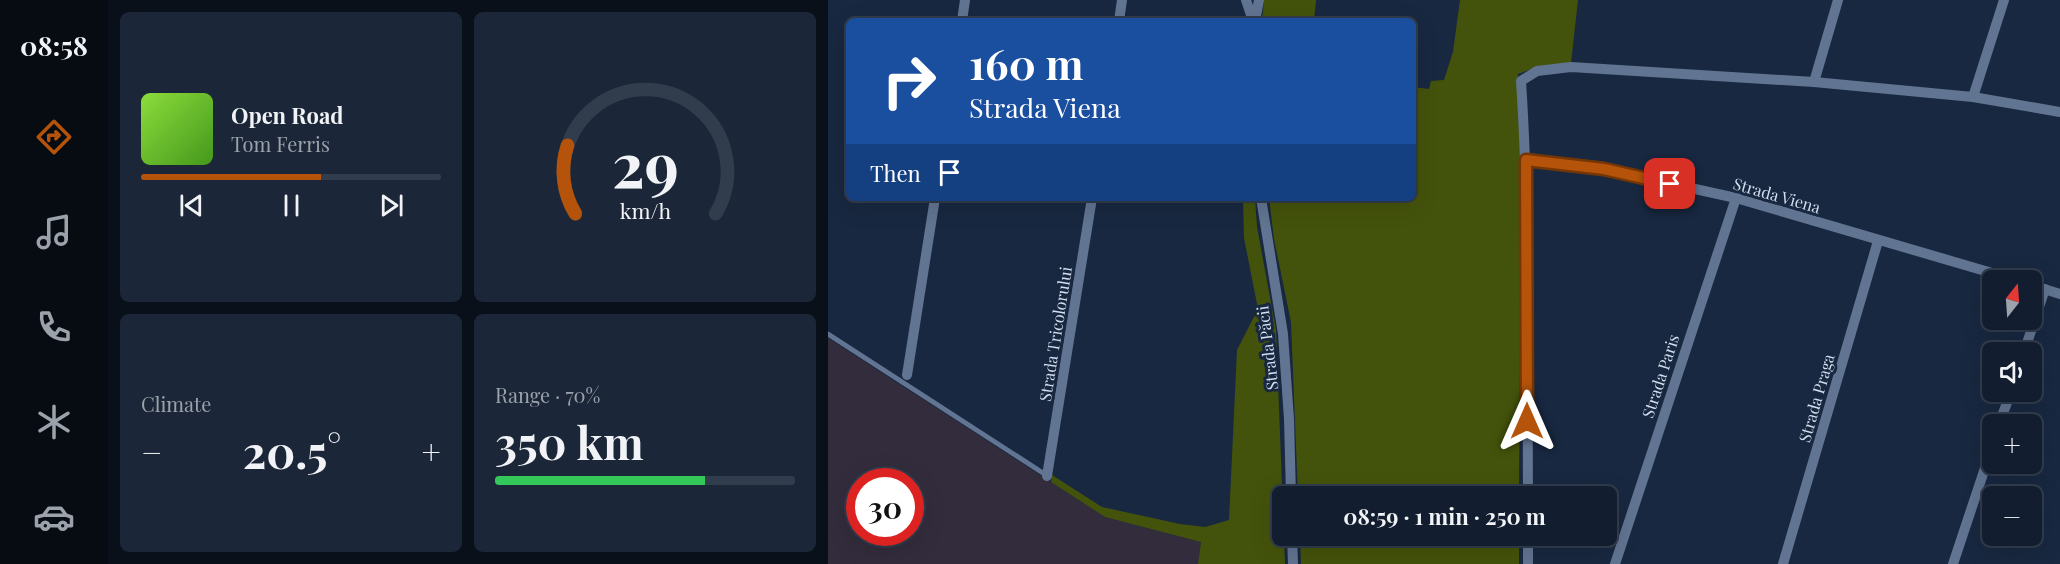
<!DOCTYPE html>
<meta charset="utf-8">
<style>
:root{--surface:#121e30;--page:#1b2738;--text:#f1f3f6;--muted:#9ca2ab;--line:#313c4c;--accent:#b45309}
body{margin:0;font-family:"Playfair Display",serif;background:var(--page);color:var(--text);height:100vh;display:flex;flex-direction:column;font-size:22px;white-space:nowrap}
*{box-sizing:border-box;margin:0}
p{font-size:20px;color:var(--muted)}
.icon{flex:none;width:33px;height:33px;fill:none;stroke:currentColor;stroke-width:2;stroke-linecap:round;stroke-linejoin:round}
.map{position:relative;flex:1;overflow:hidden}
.details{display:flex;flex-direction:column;gap:12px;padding:12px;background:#0a101a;width:720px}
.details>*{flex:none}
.top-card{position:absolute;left:18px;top:18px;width:570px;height:183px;border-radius:9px;box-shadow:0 6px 24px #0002,0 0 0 2px var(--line);background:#1a4fa0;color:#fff;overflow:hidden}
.needle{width:39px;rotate:17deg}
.controls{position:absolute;left:1154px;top:270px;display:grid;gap:12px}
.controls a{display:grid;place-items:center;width:60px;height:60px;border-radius:9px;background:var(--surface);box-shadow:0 6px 24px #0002,0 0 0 2px var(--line);font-size:30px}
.speed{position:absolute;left:18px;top:468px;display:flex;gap:12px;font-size:30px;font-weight:700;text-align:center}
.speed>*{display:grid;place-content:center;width:78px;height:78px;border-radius:50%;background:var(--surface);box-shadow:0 6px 24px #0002,0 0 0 2px var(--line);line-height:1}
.speed .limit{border:9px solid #d22;background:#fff;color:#111}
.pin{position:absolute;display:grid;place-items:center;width:51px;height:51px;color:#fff;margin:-26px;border-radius:12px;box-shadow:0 3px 9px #0006}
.me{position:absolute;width:66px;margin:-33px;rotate:0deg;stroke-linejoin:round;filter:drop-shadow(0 0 4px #0008)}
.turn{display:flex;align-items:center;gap:21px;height:126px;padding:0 24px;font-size:27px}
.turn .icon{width:78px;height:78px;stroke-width:2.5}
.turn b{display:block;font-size:42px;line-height:51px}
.then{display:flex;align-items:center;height:57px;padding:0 24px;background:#0003;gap:12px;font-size:22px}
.big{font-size:45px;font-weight:700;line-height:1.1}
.details .widget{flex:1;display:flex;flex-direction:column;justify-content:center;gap:9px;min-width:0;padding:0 21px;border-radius:9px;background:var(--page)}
.details .dial{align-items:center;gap:0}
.dial svg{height:156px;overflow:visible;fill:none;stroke:var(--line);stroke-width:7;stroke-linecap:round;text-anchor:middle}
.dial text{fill:var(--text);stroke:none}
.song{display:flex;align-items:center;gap:18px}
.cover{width:72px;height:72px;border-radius:9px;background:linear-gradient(135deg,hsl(90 70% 55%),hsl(100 70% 35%))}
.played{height:6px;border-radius:3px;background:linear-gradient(90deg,var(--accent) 60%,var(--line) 60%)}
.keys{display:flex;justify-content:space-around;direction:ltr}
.heat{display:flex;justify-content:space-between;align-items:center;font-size:33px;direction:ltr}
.charge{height:9px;border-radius:4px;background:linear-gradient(90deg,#34c759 70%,var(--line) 0)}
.details .tiles{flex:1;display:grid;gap:12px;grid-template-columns:repeat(2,1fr)}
.trip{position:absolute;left:444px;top:486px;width:345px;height:60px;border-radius:9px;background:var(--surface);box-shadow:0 6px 24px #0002,0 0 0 2px var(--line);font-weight:700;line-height:60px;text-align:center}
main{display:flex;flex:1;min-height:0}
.tab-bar{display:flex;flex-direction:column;width:108px;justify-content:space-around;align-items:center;background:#070c13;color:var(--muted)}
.tab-bar .icon{width:42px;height:42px}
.tab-bar .on{color:var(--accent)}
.tab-bar b{font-size:27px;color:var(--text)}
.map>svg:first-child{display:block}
.industrial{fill:#322c3c;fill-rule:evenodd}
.green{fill:#44530b}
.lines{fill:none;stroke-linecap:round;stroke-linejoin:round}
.service{stroke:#617491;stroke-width:5}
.minor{stroke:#617491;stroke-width:10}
.route-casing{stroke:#753606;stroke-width:15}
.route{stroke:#b45309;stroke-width:10}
.labels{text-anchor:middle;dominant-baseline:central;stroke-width:6;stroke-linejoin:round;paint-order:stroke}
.street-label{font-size:16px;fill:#d3deee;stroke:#182840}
</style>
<main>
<nav class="tab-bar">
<b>08:58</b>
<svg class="icon on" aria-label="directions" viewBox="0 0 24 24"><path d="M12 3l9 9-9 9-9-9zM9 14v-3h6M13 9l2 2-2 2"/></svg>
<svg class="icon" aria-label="music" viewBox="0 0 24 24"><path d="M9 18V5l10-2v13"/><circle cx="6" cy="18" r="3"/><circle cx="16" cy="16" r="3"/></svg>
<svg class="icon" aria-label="phone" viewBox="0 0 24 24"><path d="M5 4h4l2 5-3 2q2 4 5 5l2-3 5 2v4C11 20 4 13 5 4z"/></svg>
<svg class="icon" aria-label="climate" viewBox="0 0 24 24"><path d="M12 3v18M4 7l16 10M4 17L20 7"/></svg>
<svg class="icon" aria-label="car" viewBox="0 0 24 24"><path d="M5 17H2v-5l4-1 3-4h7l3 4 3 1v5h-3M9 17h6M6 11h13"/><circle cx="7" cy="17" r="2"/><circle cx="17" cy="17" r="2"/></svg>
</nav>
<section class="details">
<div class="tiles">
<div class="widget">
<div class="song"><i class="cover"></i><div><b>Open Road</b><p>Tom Ferris</p></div></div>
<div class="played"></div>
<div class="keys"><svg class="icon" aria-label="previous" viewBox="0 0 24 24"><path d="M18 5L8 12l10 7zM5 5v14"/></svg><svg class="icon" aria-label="pause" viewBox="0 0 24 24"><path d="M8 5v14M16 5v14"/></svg><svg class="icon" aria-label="next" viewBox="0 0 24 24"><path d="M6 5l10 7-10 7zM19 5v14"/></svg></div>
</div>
<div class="widget dial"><svg viewBox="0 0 100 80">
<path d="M14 69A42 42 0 1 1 86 69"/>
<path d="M14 69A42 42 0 0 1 10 34" stroke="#b45309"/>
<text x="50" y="56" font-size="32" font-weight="700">29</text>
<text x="50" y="72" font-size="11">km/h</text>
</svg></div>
<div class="widget"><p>Climate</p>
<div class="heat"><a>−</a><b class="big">20.5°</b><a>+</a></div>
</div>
<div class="widget"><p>Range · 70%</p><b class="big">350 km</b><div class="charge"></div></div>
</div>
</section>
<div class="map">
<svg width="1232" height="564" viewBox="0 0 1232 564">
<rect width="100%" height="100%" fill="#182840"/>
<path class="industrial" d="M 0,338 L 277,517 L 373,542 L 370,564 L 0,564 ZM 32,482 L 82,482 L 82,532 L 32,532 Z"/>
<g class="green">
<path d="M 436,0 L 488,0 L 486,21 L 434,21 Z"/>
<path d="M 632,0 L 750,0 L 743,63 L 712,66 L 690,74 L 693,186 L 691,496 L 470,496 L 463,322 L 446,239 L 441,198 L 585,198 L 585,87 L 601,89 L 603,81 L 616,80 L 625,52 Z"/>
<path d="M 415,198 L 427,198 L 429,227 L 448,330 L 457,564 L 370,564 L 373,542 L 277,517 L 223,482 L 224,475 L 274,507 L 352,524 L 377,527 L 401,520 L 409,350 L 430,309 L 416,238 Z"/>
<path d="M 472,536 L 691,536 L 691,564 L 473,564 Z"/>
</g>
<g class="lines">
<path class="service" d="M 0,334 L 218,475"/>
<g class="minor">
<path d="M 418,0 L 425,21"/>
<path d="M 134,21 L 137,0"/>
<path d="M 291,21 L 294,0"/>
<path d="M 427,21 L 431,0"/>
<path d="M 986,82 L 1010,0"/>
<path d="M 1145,97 L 1176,0"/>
<path d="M 698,160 L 776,169 L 908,198 L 1188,280"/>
<path d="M 433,198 L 455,334 L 461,419 L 463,496"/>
<path d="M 1203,285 L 1232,294"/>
<path d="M 1196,352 L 1217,289"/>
<path d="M 79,375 L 107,198"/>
<path d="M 1171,424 L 1183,392"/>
<path d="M 219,476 L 264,198"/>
<path d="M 700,496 C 699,358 702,219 693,81 L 709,71 L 743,67 L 986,82 L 1145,97 L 1232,112"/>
<path d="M 464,536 L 465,564"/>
<path d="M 700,536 L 700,564"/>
<path d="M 787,564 L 908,198"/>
<path d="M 955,564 L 1050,241"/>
<path d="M 1125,564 L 1164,447"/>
</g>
</g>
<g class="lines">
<g class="route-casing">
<path id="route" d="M 699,421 L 698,160 L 776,169 L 842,184"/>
</g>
<use href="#route" class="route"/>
</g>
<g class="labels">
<g class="street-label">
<text transform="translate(949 195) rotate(16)">Strada Viena</text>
<text transform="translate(227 334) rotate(-81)">Strada Tricolorului</text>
<text transform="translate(439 348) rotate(-97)">Strada Păcii</text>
<text transform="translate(832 376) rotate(-72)">Strada Paris</text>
<text transform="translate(988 398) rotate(-74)">Strada Praga</text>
</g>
</g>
</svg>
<div class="controls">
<a><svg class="needle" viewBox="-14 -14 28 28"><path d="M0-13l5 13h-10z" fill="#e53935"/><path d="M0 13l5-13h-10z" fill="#9ca2ab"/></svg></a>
<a><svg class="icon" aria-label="sound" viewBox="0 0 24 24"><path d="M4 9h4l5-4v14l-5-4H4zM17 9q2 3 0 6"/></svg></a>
<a>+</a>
<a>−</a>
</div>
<div class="speed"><div class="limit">30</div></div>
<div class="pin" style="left:842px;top:184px;background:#d93025"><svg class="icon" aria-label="arrive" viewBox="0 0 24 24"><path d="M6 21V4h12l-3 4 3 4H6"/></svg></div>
<svg class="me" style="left:699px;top:421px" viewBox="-20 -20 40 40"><path d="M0-17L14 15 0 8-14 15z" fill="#b45309" stroke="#fff" stroke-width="4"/></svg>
<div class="trip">08:59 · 1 min · 250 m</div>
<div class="top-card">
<div class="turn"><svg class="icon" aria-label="right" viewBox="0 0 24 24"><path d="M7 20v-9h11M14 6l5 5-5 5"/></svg><div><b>160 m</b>Strada Viena</div></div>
<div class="then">Then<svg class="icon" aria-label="arrive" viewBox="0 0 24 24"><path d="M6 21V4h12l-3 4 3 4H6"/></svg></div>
</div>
</div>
</main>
